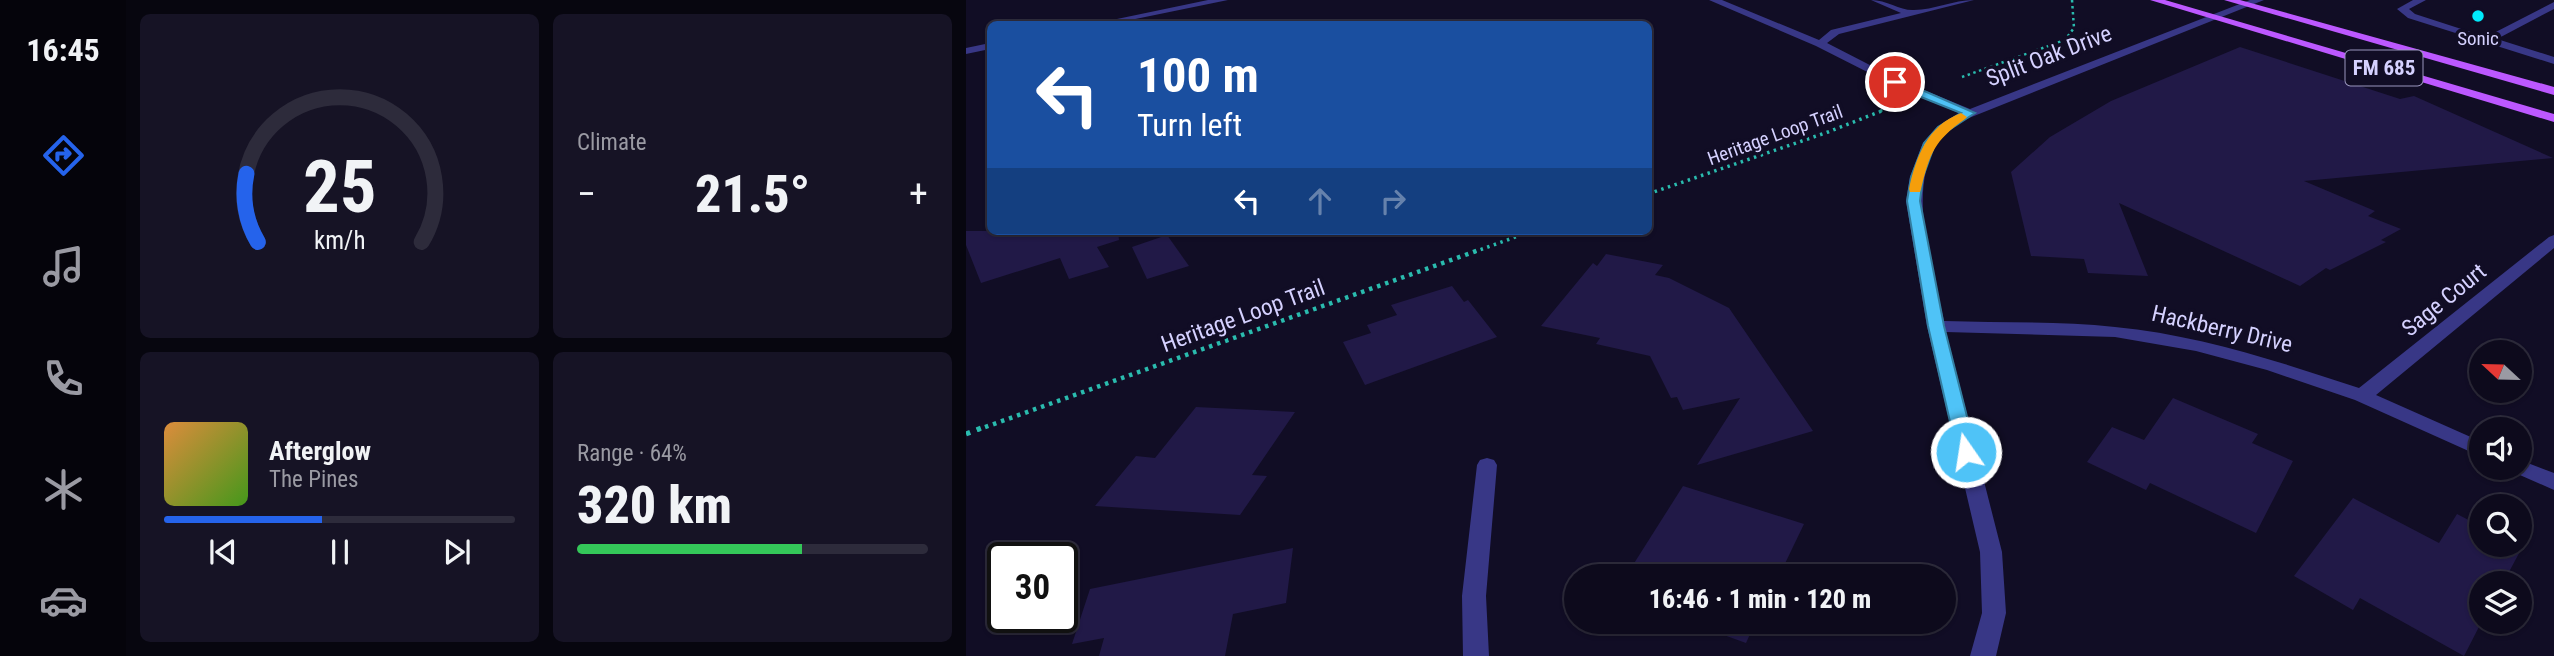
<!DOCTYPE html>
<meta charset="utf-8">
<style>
:root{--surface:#0d0a1c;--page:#161325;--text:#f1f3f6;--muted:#9a9aa3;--line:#2d2b3b;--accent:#2563eb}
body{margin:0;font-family:"Roboto Condensed",sans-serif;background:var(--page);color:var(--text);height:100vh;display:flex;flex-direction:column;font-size:26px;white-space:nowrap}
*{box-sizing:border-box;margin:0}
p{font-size:23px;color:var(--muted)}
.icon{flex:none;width:38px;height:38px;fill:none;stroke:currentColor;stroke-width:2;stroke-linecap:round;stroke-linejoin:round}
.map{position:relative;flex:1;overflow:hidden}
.side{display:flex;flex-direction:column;gap:14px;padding:14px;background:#07060f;width:840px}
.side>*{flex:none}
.top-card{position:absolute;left:21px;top:21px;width:665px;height:214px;border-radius:10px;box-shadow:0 2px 5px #0004,0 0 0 2px var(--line);background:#1a4fa0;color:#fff;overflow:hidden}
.needle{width:46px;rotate:292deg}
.fabs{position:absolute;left:1503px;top:340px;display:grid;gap:14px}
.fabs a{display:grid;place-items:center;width:63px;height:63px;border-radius:50%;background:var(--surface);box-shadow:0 2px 5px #0004,0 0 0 2px var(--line);font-size:35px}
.speed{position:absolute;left:21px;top:542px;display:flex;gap:14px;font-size:35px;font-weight:700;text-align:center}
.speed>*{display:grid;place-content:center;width:91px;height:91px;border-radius:50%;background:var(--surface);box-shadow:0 2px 5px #0004,0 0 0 2px var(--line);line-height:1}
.speed .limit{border:4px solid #111;border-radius:10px;background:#fff;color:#111}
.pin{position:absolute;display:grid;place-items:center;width:60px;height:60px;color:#fff;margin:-30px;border:4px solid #fff;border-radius:50%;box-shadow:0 2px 7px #0007}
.me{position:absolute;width:77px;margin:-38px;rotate:347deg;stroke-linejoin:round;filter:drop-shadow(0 0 5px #0008)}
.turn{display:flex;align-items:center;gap:24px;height:147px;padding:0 35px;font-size:32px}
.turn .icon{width:91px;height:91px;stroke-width:2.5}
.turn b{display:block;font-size:49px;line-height:60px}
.lanes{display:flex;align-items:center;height:66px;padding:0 35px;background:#0003;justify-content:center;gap:35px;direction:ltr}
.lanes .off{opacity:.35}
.big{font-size:52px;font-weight:800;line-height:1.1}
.side .widget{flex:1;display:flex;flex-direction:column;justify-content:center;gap:10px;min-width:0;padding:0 24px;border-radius:10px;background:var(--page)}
.side .dial{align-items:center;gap:0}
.dial svg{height:182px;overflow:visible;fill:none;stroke:var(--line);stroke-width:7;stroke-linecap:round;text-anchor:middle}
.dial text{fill:var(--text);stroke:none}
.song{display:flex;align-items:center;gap:21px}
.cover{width:84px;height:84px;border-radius:10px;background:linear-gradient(135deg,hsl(30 70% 55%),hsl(100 70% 35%))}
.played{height:7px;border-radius:4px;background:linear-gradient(90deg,var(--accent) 45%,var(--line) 45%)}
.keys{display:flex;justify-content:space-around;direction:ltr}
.heat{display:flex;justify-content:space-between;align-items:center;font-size:38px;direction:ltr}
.charge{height:10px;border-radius:5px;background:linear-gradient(90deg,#34c759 64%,var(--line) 0)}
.side .tiles{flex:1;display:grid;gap:14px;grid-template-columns:repeat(2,1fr)}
.trip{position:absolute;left:598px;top:564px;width:392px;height:70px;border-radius:35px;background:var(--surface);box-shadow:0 2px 5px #0004,0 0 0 2px var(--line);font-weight:800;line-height:70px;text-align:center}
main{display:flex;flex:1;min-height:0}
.menu{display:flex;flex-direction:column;width:126px;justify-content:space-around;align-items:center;background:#05040b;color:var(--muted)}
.menu .icon{width:49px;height:49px}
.menu .current{color:var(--accent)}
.menu b{font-size:32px;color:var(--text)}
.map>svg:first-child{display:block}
.building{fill:#211947}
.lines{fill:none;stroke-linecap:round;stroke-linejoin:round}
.path-far3{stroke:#2abbae;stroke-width:2.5;stroke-dasharray:2.5 3.5;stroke-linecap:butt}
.path-far2{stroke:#2abbae;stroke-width:3.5;stroke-dasharray:2.5 4.5;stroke-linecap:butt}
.path-far1{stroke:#2abbae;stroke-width:4.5;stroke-dasharray:3.5 5;stroke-linecap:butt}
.path{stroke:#2abbae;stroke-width:5;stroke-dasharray:4.5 7;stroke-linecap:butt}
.minor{fill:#383786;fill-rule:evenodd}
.major{fill:#bc58ff;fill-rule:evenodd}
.route{fill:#4fc3f7;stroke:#337fa1;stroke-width:2}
.slow{fill:#f59e0b}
.poi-dot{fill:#00eafc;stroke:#110d25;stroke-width:2.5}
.labels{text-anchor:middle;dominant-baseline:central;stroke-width:7;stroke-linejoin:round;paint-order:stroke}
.far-poi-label{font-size:19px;fill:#d5d1ff;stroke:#110d25}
.far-street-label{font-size:19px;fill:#d5d1ff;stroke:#110d25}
.shield{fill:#110d25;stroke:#9a96be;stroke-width:2}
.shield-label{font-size:21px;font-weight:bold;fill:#d5d1ff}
.street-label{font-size:23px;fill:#d5d1ff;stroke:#110d25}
</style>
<main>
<nav class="menu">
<b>16:45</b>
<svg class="icon current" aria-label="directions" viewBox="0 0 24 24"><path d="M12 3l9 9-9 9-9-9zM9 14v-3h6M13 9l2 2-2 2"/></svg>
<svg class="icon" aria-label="music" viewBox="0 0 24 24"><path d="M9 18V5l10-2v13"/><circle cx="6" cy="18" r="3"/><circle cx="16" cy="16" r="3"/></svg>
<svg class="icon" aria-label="phone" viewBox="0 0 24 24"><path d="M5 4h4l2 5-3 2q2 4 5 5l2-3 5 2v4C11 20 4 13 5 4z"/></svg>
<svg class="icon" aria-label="climate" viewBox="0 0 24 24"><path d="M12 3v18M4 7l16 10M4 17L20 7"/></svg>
<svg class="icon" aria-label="car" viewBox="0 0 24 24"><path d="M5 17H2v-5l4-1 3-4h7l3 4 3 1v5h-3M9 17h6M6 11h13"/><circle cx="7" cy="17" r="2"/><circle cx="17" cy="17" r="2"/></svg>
</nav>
<section class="side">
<div class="tiles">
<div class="widget dial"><svg viewBox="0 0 100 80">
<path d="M14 69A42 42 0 1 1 86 69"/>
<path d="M14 69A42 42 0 0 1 9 39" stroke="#2563eb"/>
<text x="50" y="56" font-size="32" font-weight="700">25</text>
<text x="50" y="72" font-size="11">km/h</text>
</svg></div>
<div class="widget"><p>Climate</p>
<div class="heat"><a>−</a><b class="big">21.5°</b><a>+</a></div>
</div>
<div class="widget">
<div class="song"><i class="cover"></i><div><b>Afterglow</b><p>The Pines</p></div></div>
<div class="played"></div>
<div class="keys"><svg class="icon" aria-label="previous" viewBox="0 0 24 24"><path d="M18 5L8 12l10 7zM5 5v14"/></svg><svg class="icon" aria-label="pause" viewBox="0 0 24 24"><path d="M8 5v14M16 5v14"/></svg><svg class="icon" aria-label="next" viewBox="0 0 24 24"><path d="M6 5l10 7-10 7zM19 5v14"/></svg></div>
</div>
<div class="widget"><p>Range · 64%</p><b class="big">320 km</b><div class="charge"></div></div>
</div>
</section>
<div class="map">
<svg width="1588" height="656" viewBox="0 0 1588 656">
<rect width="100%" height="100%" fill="#110d25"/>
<g class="building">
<path d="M 1274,47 L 1434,99 L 1448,96 L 1587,158 L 1338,181 L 1409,211 L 1402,216 L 1435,229 L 1415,240 L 1420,242 L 1364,270 L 1360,268 L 1334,286 L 1153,203 L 1182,276 L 1122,273 L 1118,259 L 1065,256 L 1045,172 L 1084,137 L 1145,101 Z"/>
<path d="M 0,231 L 152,231 L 153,240 L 131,247 L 143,267 L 103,279 L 94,258 L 15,283 L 0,245 Z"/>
<path d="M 201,235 L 223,266 L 181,279 L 166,247 Z"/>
<path d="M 640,254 L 697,265 L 689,275 L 703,278 L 763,308 L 847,431 L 731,465 L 774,398 L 717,410 L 711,397 L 705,398 L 684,356 L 630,344 L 634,338 L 575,326 L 627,263 L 631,266 Z"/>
<path d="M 486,286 L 498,302 L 502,300 L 531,337 L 399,385 L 377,342 L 405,333 L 401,325 L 431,315 L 425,305 Z"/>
<path d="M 1207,398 L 1292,434 L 1286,443 L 1327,461 L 1290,533 L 1184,483 L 1180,490 L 1121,462 L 1146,427 L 1178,440 Z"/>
<path d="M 230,407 L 329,412 L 286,475 L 301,476 L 274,515 L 129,506 L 170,456 L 189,458 Z"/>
<path d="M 717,486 L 838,524 L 813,576 L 660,576 Z"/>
<path d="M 1387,498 L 1473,543 L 1491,514 L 1516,527 L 1516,544 L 1558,544 L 1537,583 L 1516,583 L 1516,621 L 1498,656 L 1394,598 L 1387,610 L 1328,576 Z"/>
<path d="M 327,548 L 320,603 L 267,614 L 259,656 L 133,656 L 138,638 L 106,644 L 124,589 Z"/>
<path d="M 719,621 L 790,621 L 780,643 Z"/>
</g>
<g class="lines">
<g class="path-far3">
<path d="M 996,77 L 1099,40 L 1108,28 L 1106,0"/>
<path d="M 914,111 L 920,109"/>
</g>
<g class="path-far2">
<path d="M 682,194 L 862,132 L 918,110"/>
<path d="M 508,252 L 566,231"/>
</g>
<path class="path-far1" d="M 11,430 L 513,250"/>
<path class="path" d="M 0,434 L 15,428"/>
<g class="minor">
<path d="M 242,0 L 262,0 L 145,24 L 127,24 Z"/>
<path d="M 743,0 L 756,0 L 853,40 L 865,30 L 935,13 L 905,0 C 921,0 935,11 948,10 C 968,10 987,0 1008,0 L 873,34 L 861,43 L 933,80 L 1004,109 L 1284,0 L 1298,0 L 998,120 C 989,127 976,134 970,145 C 941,196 967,267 978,321 C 1034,323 1093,321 1149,327 C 1233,335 1314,362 1393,388 L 1583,237 L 1588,235 L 1588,248 L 1410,395 L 1516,442 L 1516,457 L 1389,400 L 1301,370 L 1230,351 L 1149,337 L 980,332 L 1036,552 L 1040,613 L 1030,656 L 1004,656 L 1016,613 L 1014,552 L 961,326 L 940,201 L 944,177 L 957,143 L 971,127 L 993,113 L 925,84 L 850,46 Z"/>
<path d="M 1447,0 L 1460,0 L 1443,9 L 1449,14 L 1520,37 L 1588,2 L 1588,9 L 1531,39 L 1588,57 L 1588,64 L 1442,18 L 1431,9 Z"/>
<path d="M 24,43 L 24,49 L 0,54 L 0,48 Z"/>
<path d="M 521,458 L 528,460 L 531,465 L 520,596 L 523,656 L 497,656 L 496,596 L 511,465 L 514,460 Z"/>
<path d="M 1554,460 L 1588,473 L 1588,490 L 1547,472 L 1544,467 L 1554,467 Z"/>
</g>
<g class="major">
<path d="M 1184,0 L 1199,0 L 1588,114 L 1588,122 Z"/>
<path d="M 1258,0 L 1274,0 L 1588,87 L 1588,95 Z"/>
</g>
</g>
<path class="route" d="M 925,80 L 933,80 L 1009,113 L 980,132 L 969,144 L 957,177 L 954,201 L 978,326 L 1010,452 L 1007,456 L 994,456 L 991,452 L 962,326 L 941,201 L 945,177 L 958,143 L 972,127 L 995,113 L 925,85 Z"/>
<path class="slow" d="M 995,113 L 1001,117 L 999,119 C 968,141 964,153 955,189 L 954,192 L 944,192 L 943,189 C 950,157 961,126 995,113 Z"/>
<circle class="poi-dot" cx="1512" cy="16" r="7"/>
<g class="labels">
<g class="far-poi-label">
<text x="1512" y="38">Sonic</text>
</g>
<g class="far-street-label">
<text transform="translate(809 135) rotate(-20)">Heritage Loop Trail</text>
</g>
<rect class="shield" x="1379.5" y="50.5" width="77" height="35" rx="5"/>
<g class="shield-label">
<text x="1418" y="68">FM 685</text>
</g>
<g class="street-label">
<text transform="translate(1083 56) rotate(-21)">Split Oak Drive</text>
<text transform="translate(1478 300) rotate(-39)">Sage Court</text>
<text transform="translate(277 316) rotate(-20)">Heritage Loop Trail</text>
<text transform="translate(1256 329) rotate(13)">Hackberry Drive</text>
</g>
</g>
</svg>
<div class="fabs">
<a><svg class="needle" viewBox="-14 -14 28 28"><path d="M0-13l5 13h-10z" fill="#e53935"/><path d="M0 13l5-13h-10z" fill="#9a9aa3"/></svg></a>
<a><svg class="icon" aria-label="sound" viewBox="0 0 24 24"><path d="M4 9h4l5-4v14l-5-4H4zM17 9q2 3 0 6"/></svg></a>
<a><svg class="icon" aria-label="search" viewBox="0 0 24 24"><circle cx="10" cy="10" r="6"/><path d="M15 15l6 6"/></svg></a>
<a><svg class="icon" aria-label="layers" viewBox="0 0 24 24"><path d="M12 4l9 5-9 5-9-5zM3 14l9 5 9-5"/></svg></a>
</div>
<div class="speed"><div class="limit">30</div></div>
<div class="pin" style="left:929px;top:82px;background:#d93025"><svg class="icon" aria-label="arrive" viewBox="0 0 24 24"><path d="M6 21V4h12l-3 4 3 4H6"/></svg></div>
<svg class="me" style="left:1000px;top:452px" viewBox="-20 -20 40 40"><circle r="17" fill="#4fc3f7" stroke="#fff" stroke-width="3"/><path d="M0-11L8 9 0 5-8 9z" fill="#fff"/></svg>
<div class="trip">16:46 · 1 min · 120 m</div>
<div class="top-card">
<div class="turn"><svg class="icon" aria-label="left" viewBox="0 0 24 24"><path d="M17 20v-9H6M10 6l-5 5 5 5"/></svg><div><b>100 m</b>Turn left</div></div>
<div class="lanes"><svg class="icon" aria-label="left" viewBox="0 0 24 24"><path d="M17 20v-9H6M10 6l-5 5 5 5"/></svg><svg class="icon off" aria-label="ahead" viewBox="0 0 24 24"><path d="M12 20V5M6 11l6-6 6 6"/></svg><svg class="icon off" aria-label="right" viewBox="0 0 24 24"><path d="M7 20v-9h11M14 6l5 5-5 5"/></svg></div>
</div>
</div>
</main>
